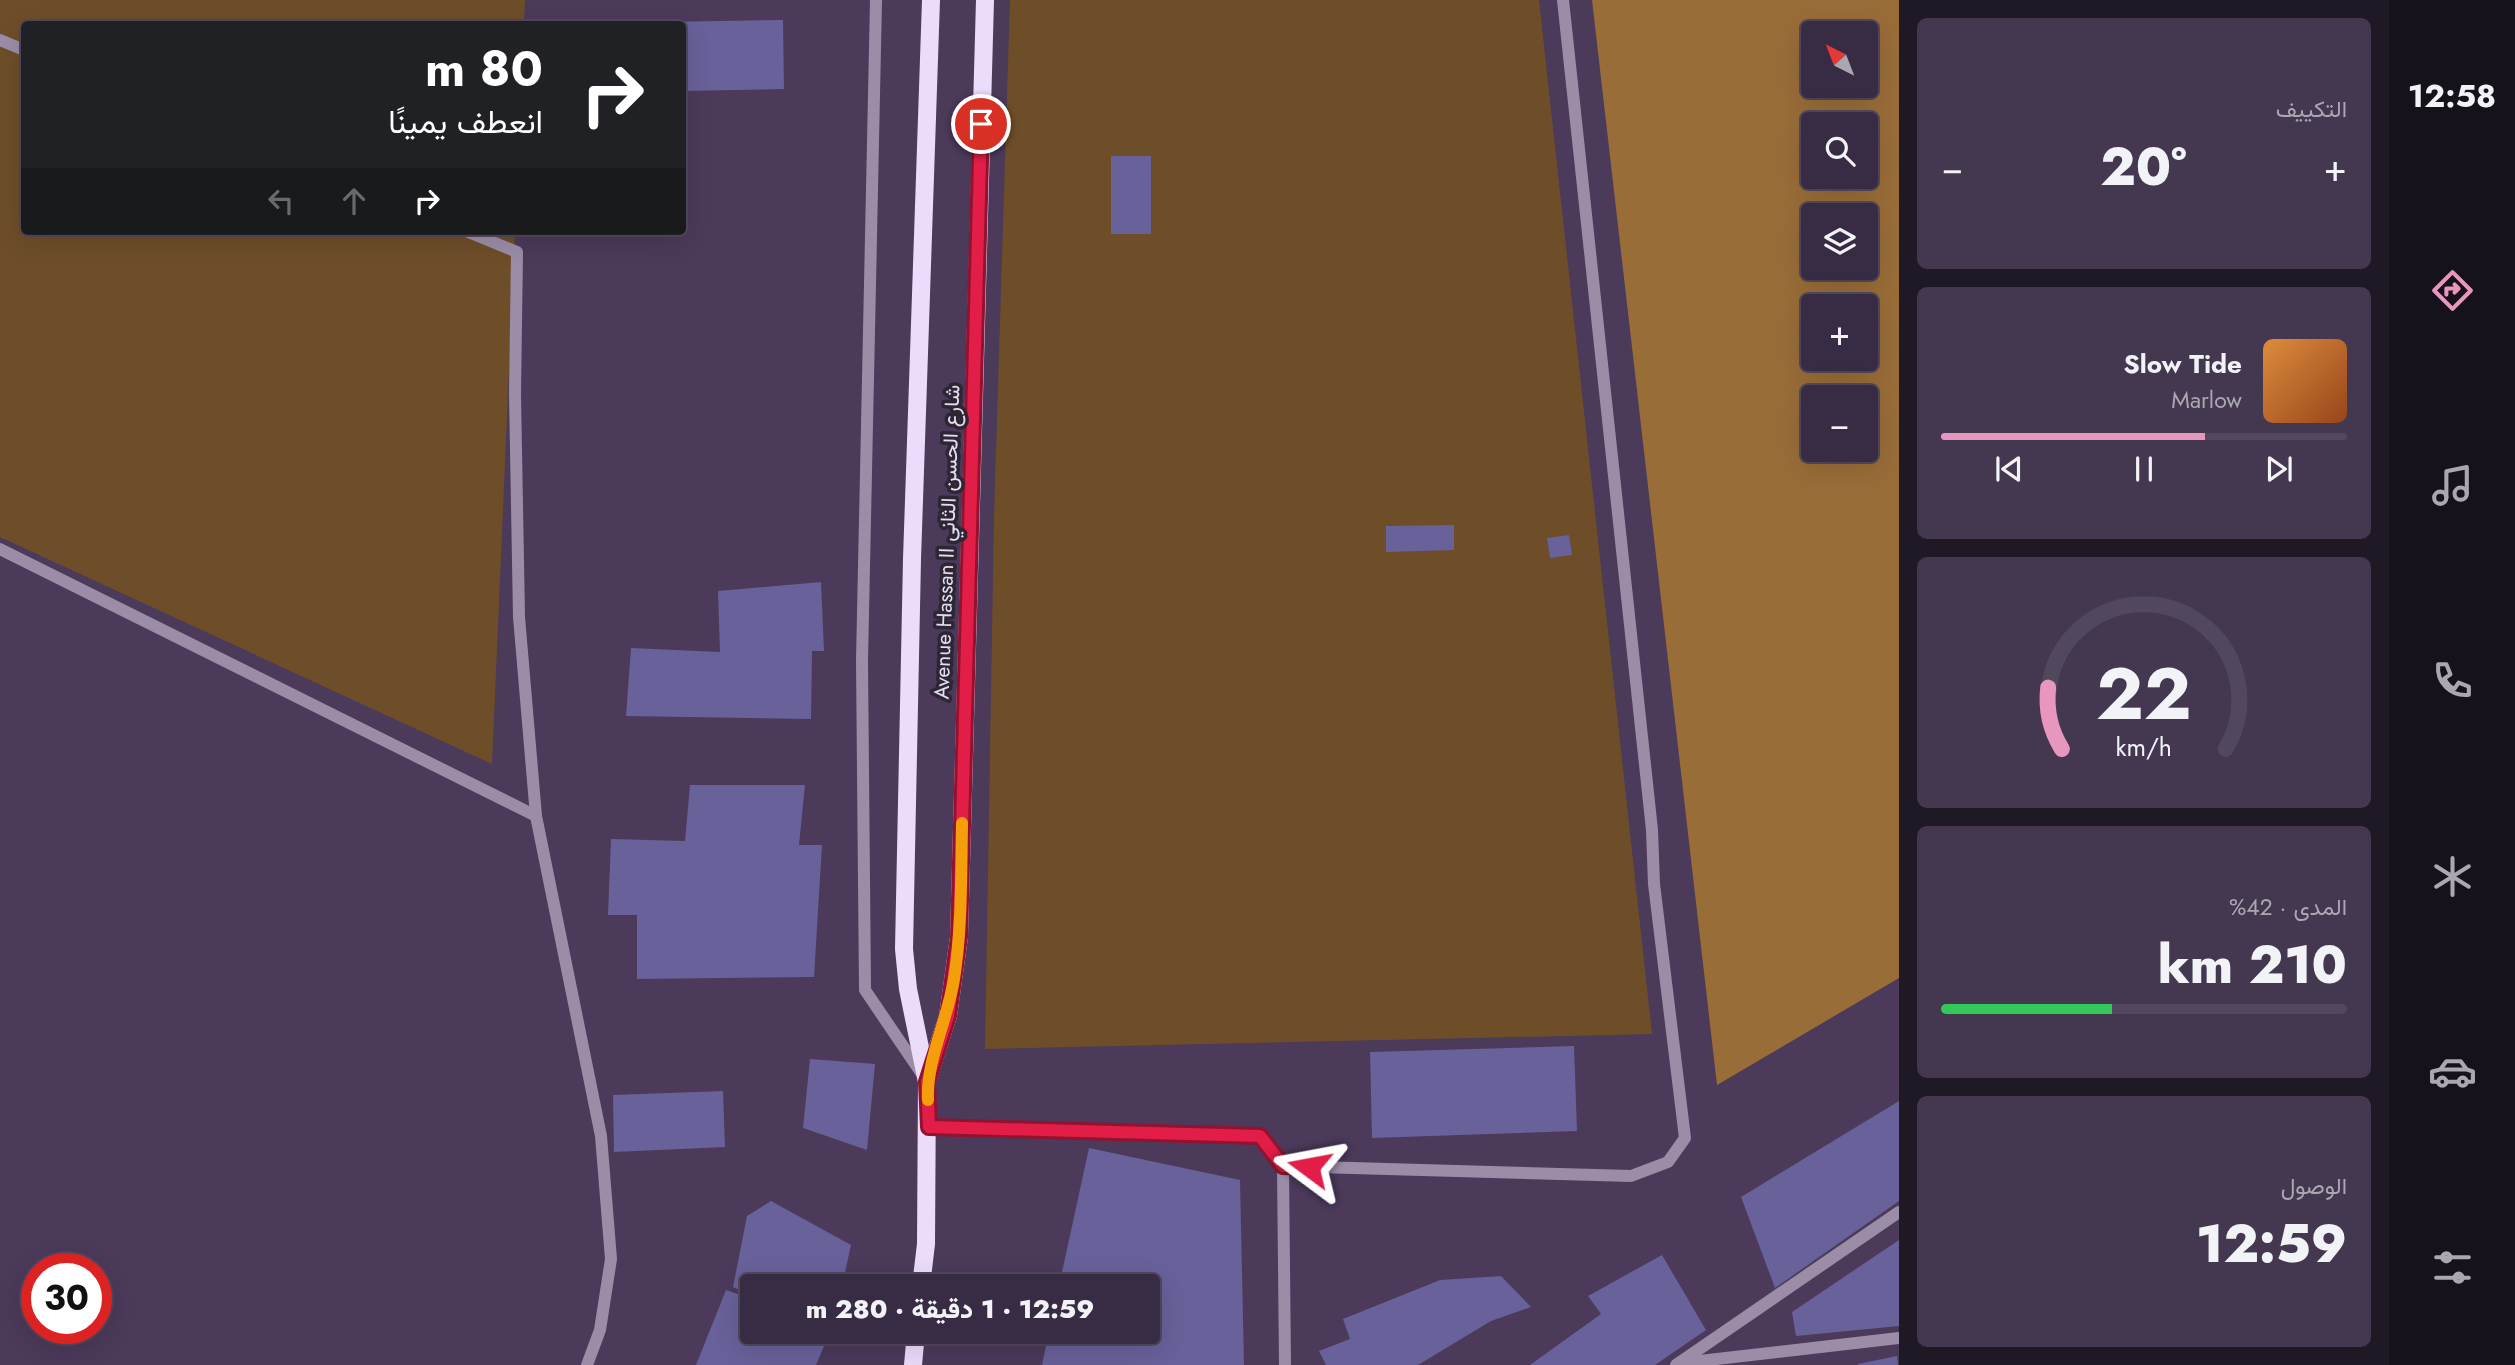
<!DOCTYPE html>
<html lang="ar">
<meta charset="utf-8">
<style>
:root{--surface:#382c44;--page:#43384f;--text:#f1f3f6;--muted:#aba7b2;--line:#52485d;--accent:#e797bd}
body{margin:0;font-family:Jost,Vazirmatn,sans-serif;background:var(--page);color:var(--text);direction:rtl;height:100vh;display:flex;flex-direction:column;font-size:26px;white-space:nowrap}
*{box-sizing:border-box;margin:0}
p{font-size:23px;color:var(--muted)}
.icon{flex:none;width:38px;height:38px;fill:none;stroke:currentColor;stroke-width:2;stroke-linecap:round;stroke-linejoin:round}
.map{position:relative;flex:1;overflow:hidden;direction:ltr}
.drawer{display:flex;flex-direction:column;gap:18px;padding:18px;background:#1f1825;width:490px}
.drawer>*{flex:none}
.guide{position:absolute;left:21px;top:21px;width:665px;height:214px;border-radius:7px;box-shadow:0 7px 28px #0002,0 0 0 2px var(--line);direction:rtl;background:#202124;color:#fff;overflow:hidden}
.needle{width:46px;rotate:318deg}
.buttons{position:absolute;left:1801px;top:21px;display:grid;gap:14px}
.buttons a{display:grid;place-items:center;width:77px;height:77px;border-radius:7px;background:var(--surface);box-shadow:0 7px 28px #0002,0 0 0 2px var(--line);font-size:35px}
.speed{position:absolute;left:21px;top:1253px;display:flex;gap:14px;font-size:35px;font-weight:700;text-align:center}
.speed>*{display:grid;place-content:center;width:91px;height:91px;border-radius:50%;background:var(--surface);box-shadow:0 7px 28px #0002,0 0 0 2px var(--line);line-height:1}
.speed .limit{border:10px solid #d22;background:#fff;color:#111}
.pin{position:absolute;display:grid;place-items:center;width:60px;height:60px;color:#fff;margin:-30px;border:4px solid #fff;border-radius:50%;box-shadow:0 2px 7px #0007}
.me{position:absolute;width:77px;margin:-38px;rotate:283deg;stroke-linejoin:round;filter:drop-shadow(0 0 5px #0008)}
.turn{display:flex;align-items:center;gap:24px;height:147px;padding:0 28px;font-size:32px}
.turn .icon{width:91px;height:91px;stroke-width:2.5}
.turn b{display:block;font-size:49px;line-height:60px}
.lanes{display:flex;align-items:center;height:66px;padding:0 28px;background:#0003;justify-content:center;gap:35px;direction:ltr}
.lanes .off{opacity:.35}
.big{font-size:52px;font-weight:800;line-height:1.1}
.drawer .widget{flex:1;display:flex;flex-direction:column;justify-content:center;gap:10px;min-width:0;padding:0 24px;border-radius:10px;background:var(--page)}
.drawer .dial{align-items:center;gap:0}
.dial svg{height:182px;overflow:visible;fill:none;stroke:var(--line);stroke-width:7;stroke-linecap:round;text-anchor:middle}
.dial text{fill:var(--text);stroke:none}
.song{display:flex;align-items:center;gap:21px}
.cover{width:84px;height:84px;border-radius:10px;background:linear-gradient(135deg,hsl(30 70% 55%),hsl(20 70% 35%))}
.played{height:7px;border-radius:4px;background:linear-gradient(90deg,var(--accent) 65%,var(--line) 65%)}
.keys{display:flex;justify-content:space-around;direction:ltr}
.heat{display:flex;justify-content:space-between;align-items:center;font-size:38px;direction:ltr}
.charge{height:10px;border-radius:5px;background:linear-gradient(90deg,#34c759 42%,var(--line) 0)}
.trip{position:absolute;left:740px;top:1274px;width:420px;height:70px;border-radius:7px;background:var(--surface);box-shadow:0 7px 28px #0002,0 0 0 2px var(--line);font-weight:800;line-height:70px;text-align:center;direction:rtl}
main{display:flex;flex:1;min-height:0}
.dock{display:flex;flex-direction:column;width:126px;justify-content:space-around;align-items:center;background:#16121b;color:var(--muted)}
.dock .icon{width:49px;height:49px}
.dock .selected{color:var(--accent)}
.dock b{font-size:32px;color:var(--text)}
.map>svg:first-child{display:block}
.green{fill:#6e4e29}
.forest{fill:#996d38;fill-rule:evenodd}
.building{fill:#68619a}
.lines{fill:none;stroke-linecap:round;stroke-linejoin:round}
.minor{stroke:#9b8da7;stroke-width:12}
.major{stroke:#ecdcfc;stroke-width:18}
.route-casing{stroke:#92132f;stroke-width:18}
.route{stroke:#e11d48;stroke-width:12}
.slow{stroke:#f59e0b;stroke-width:12}
.labels{text-anchor:middle;dominant-baseline:central;stroke-width:7;stroke-linejoin:round;paint-order:stroke}
.street-label{font-size:21px;fill:#e6dcef;stroke:#2d2634}
</style>
<main>
<nav class="dock">
<b>12:58</b>
<svg class="icon selected" aria-label="directions" viewBox="0 0 24 24"><path d="M12 3l9 9-9 9-9-9zM9 14v-3h6M13 9l2 2-2 2"/></svg>
<svg class="icon" aria-label="music" viewBox="0 0 24 24"><path d="M9 18V5l10-2v13"/><circle cx="6" cy="18" r="3"/><circle cx="16" cy="16" r="3"/></svg>
<svg class="icon" aria-label="phone" viewBox="0 0 24 24"><path d="M5 4h4l2 5-3 2q2 4 5 5l2-3 5 2v4C11 20 4 13 5 4z"/></svg>
<svg class="icon" aria-label="climate" viewBox="0 0 24 24"><path d="M12 3v18M4 7l16 10M4 17L20 7"/></svg>
<svg class="icon" aria-label="car" viewBox="0 0 24 24"><path d="M5 17H2v-5l4-1 3-4h7l3 4 3 1v5h-3M9 17h6M6 11h13"/><circle cx="7" cy="17" r="2"/><circle cx="17" cy="17" r="2"/></svg>
<svg class="icon" aria-label="filters" viewBox="0 0 24 24"><path d="M4 7h16M4 17h16"/><circle cx="9" cy="7" r="2"/><circle cx="15" cy="17" r="2"/></svg>
</nav>
<section class="drawer">
<div class="widget"><p>التكييف</p>
<div class="heat"><a>−</a><b class="big">20°</b><a>+</a></div>
</div>
<div class="widget">
<div class="song"><i class="cover"></i><div><b>Slow Tide</b><p>Marlow</p></div></div>
<div class="played"></div>
<div class="keys"><svg class="icon" aria-label="previous" viewBox="0 0 24 24"><path d="M18 5L8 12l10 7zM5 5v14"/></svg><svg class="icon" aria-label="pause" viewBox="0 0 24 24"><path d="M8 5v14M16 5v14"/></svg><svg class="icon" aria-label="next" viewBox="0 0 24 24"><path d="M6 5l10 7-10 7zM19 5v14"/></svg></div>
</div>
<div class="widget dial"><svg viewBox="0 0 100 80">
<path d="M14 69A42 42 0 1 1 86 69"/>
<path d="M14 69A42 42 0 0 1 8 42" stroke="#e797bd"/>
<text x="50" y="56" font-size="32" font-weight="700">22</text>
<text x="50" y="72" font-size="11">km/h</text>
</svg></div>
<div class="widget"><p>المدى · 42%</p><b class="big">210 km</b><div class="charge"></div></div>
<div class="widget"><p>الوصول</p><b class="big">12:59</b></div>
</section>
<div class="map">
<svg width="1899" height="1365" viewBox="0 0 1899 1365">
<rect width="100%" height="100%" fill="#4b3a5a"/>
<g class="green">
<path d="M 0,0 L 525,0 L 524,24 L 24,24 L 24,231 L 515,231 L 492,764 L 0,537 Z"/>
<path d="M 1010,0 L 1539,0 L 1652,1034 L 985,1049 L 994,516 Z"/>
</g>
<path class="forest" d="M 1592,0 L 1899,0 L 1899,978 L 1717,1085 ZM 1813,33 L 1866,33 L 1866,86 L 1813,86 ZM 1813,124 L 1866,124 L 1866,177 L 1813,177 ZM 1813,215 L 1866,215 L 1866,268 L 1813,268 ZM 1813,306 L 1866,306 L 1866,359 L 1813,359 ZM 1813,397 L 1866,397 L 1866,450 L 1813,450 Z"/>
<g class="building">
<path d="M 783,20 L 784,89 L 682,91 L 682,24 L 663,22 Z"/>
<rect x="1111" y="156" width="40" height="78"/>
<path d="M 1454,525 L 1454,550 L 1386,552 L 1386,526 Z"/>
<path d="M 1569,535 L 1572,555 L 1550,558 L 1547,538 Z"/>
<path d="M 821,582 L 824,651 L 812,651 L 811,719 L 626,716 L 631,648 L 720,652 L 718,591 Z"/>
<path d="M 690,785 L 805,785 L 799,845 L 822,845 L 814,977 L 637,979 L 637,915 L 608,915 L 611,839 L 685,841 Z"/>
<path d="M 1574,1046 L 1577,1131 L 1372,1138 L 1370,1052 Z"/>
<path d="M 810,1059 L 875,1064 L 867,1150 L 803,1128 Z"/>
<path d="M 723,1091 L 725,1147 L 614,1152 L 613,1095 Z"/>
<path d="M 1899,1101 L 1899,1201 L 1775,1288 L 1741,1197 Z"/>
<path d="M 1089,1148 L 1240,1180 L 1244,1365 L 1042,1365 L 1049,1332 L 1148,1332 L 1148,1286 L 1059,1286 Z"/>
<path d="M 771,1201 L 851,1245 L 842,1286 L 752,1286 L 752,1296 L 733,1287 L 747,1216 Z"/>
<path d="M 1899,1240 L 1899,1326 L 1796,1336 L 1792,1312 Z"/>
<path d="M 1662,1255 L 1706,1330 L 1655,1365 L 1530,1365 L 1601,1314 L 1588,1296 Z"/>
<path d="M 1501,1276 L 1531,1307 L 1491,1321 L 1418,1365 L 1326,1365 L 1319,1351 L 1350,1339 L 1343,1319 L 1440,1280 Z"/>
<path d="M 726,1290 L 752,1299 L 752,1332 L 830,1332 L 816,1365 L 696,1365 Z"/>
<path d="M 1897,1356 L 1898,1365 L 1858,1365 L 1858,1364 Z"/>
</g>
<g class="lines">
<g class="minor">
<path d="M 876,0 L 862,661 L 865,990 L 924,1077"/>
<path d="M 0,40 L 24,50"/>
<path d="M 466,231 L 517,252 L 515,394 L 519,617 L 536,816 L 601,1136 L 611,1259 L 600,1330 L 587,1365"/>
<path d="M 0,549 L 536,816"/>
<path d="M 929,1127 L 1260,1136 L 1283,1166 L 1631,1176 L 1668,1162 L 1685,1138 L 1654,884 L 1652,830 L 1563,0"/>
<path d="M 1283,1166 L 1285,1365"/>
<path d="M 1682,1363 L 1899,1338"/>
<path d="M 1676,1365 L 1899,1212"/>
</g>
<g class="major">
<path d="M 928,1078 L 948,1016 L 959,937 L 985,0"/>
<path d="M 921,1286 L 926,1244 L 927,1082 L 908,989 L 904,949 L 912,559 L 931,0"/>
<path d="M 913,1365 L 916,1332"/>
</g>
</g>
<g class="lines">
<g class="route-casing">
<path id="route" d="M 981,124 L 959,937 L 948,1016 L 927,1082 L 929,1127 L 1260,1136 L 1283,1166 L 1309,1167"/>
</g>
<use href="#route" class="route"/>
<path class="slow" d="M 928,1100 C 926,1060 948,1019 954,979 C 962,928 961,875 962,823"/>
</g>
<g class="labels">
<g class="street-label">
<text transform="translate(947 542) rotate(-88)">Avenue Hassan II شارع الحسن الثاني</text>
</g>
</g>
</svg>
<div class="buttons">
<a><svg class="needle" viewBox="-14 -14 28 28"><path d="M0-13l5 13h-10z" fill="#e53935"/><path d="M0 13l5-13h-10z" fill="#aba7b2"/></svg></a>
<a><svg class="icon" aria-label="search" viewBox="0 0 24 24"><circle cx="10" cy="10" r="6"/><path d="M15 15l6 6"/></svg></a>
<a><svg class="icon" aria-label="layers" viewBox="0 0 24 24"><path d="M12 4l9 5-9 5-9-5zM3 14l9 5 9-5"/></svg></a>
<a>+</a>
<a>−</a>
</div>
<div class="speed"><div class="limit">30</div></div>
<div class="pin" style="left:981px;top:124px;background:#d93025"><svg class="icon" aria-label="arrive" viewBox="0 0 24 24"><path d="M6 21V4h12l-3 4 3 4H6"/></svg></div>
<svg class="me" style="left:1309px;top:1167px" viewBox="-20 -20 40 40"><path d="M0-17L14 15 0 8-14 15z" fill="#e11d48" stroke="#fff" stroke-width="4"/></svg>
<div class="trip">12:59 · 1 دقيقة · 280 m</div>
<div class="guide">
<div class="turn"><svg class="icon" aria-label="right" viewBox="0 0 24 24"><path d="M7 20v-9h11M14 6l5 5-5 5"/></svg><div><b>80 m</b>انعطف يمينًا</div></div>
<div class="lanes"><svg class="icon off" aria-label="left" viewBox="0 0 24 24"><path d="M17 20v-9H6M10 6l-5 5 5 5"/></svg><svg class="icon off" aria-label="ahead" viewBox="0 0 24 24"><path d="M12 20V5M6 11l6-6 6 6"/></svg><svg class="icon" aria-label="right" viewBox="0 0 24 24"><path d="M7 20v-9h11M14 6l5 5-5 5"/></svg></div>
</div>
</div>
</main>
